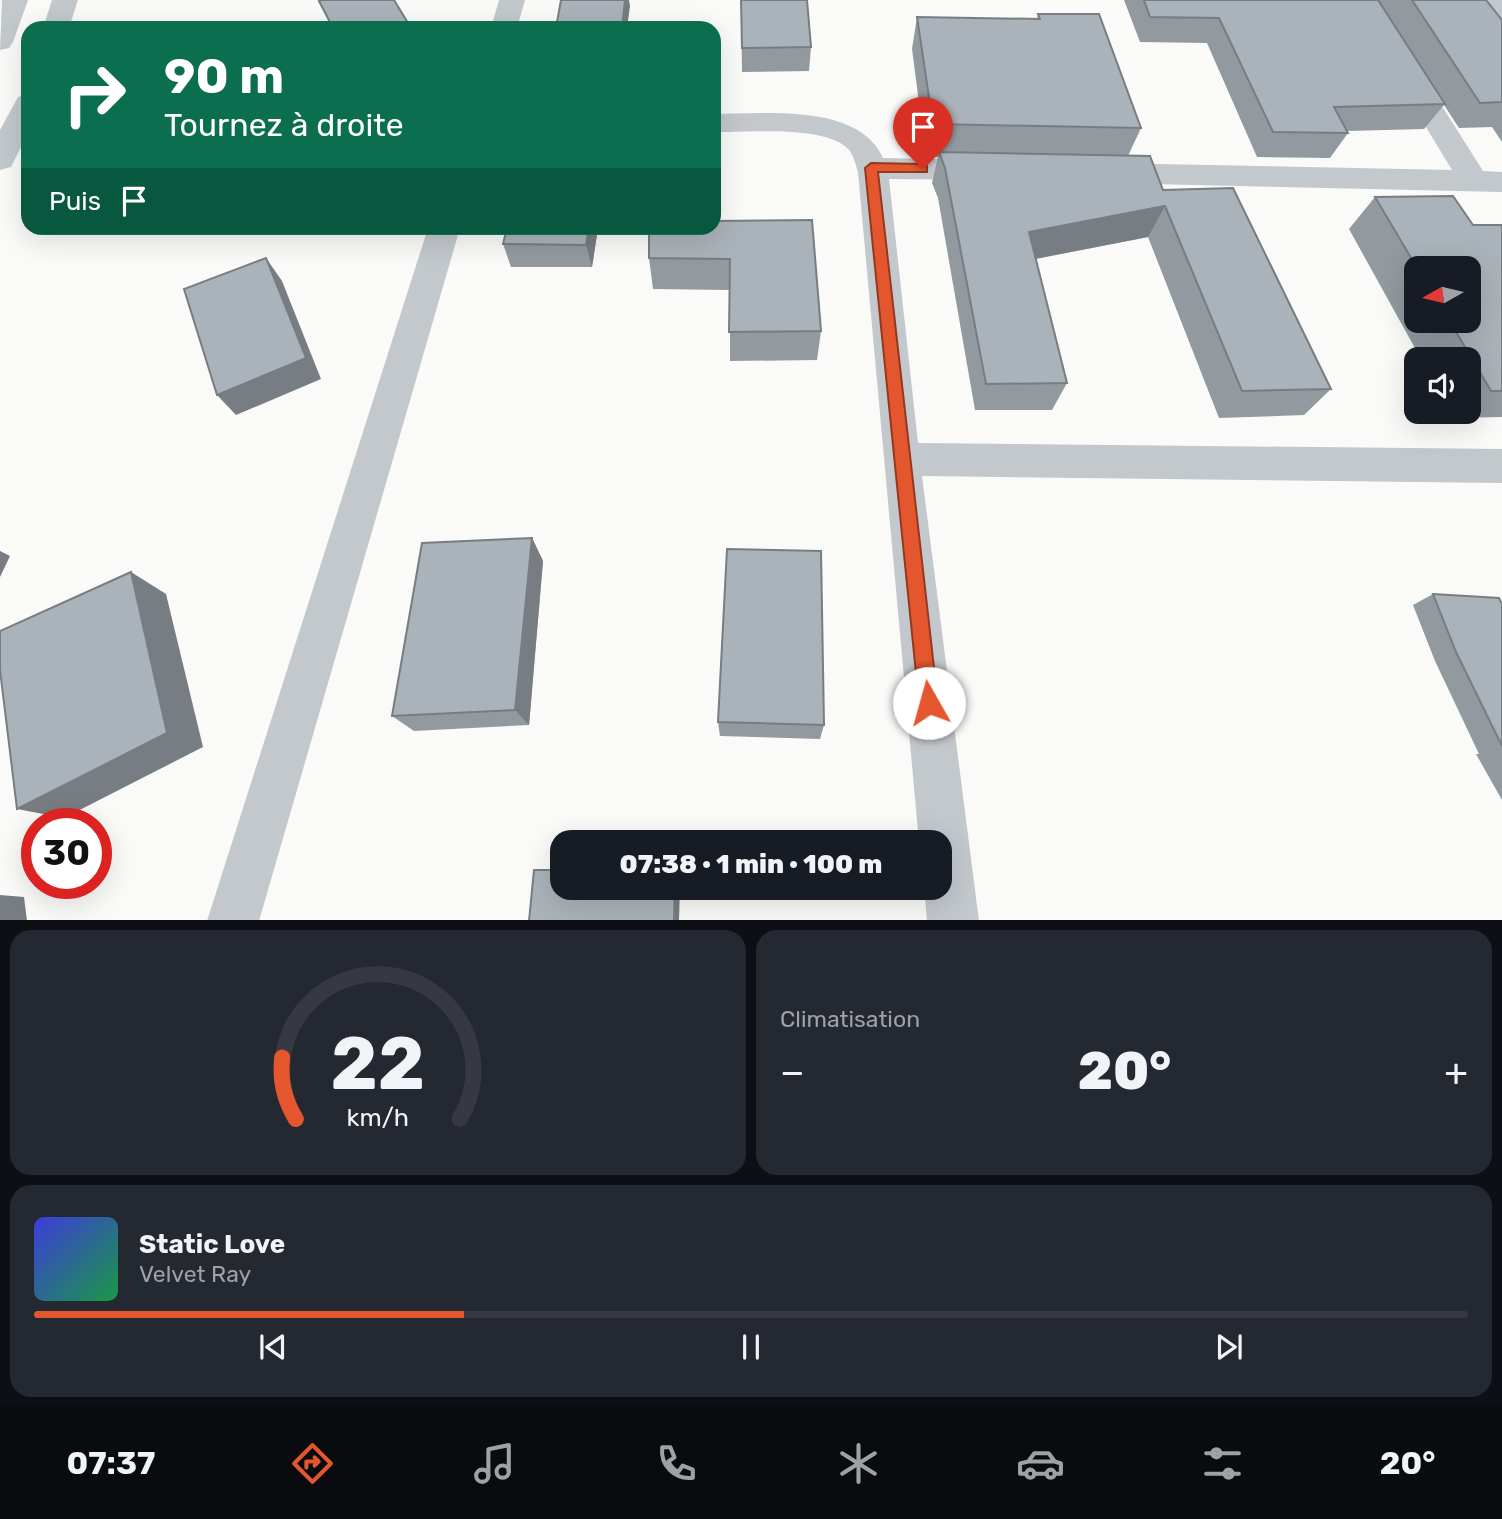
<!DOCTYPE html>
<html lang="fr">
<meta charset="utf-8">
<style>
:root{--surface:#171b24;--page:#242831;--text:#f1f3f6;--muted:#9ea1a6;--line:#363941;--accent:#e4572e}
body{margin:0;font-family:Rubik,sans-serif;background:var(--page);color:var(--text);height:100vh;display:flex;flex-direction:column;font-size:26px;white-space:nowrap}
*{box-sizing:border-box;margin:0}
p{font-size:23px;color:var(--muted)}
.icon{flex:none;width:38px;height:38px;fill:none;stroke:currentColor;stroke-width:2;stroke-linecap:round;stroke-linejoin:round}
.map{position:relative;height:920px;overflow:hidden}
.sheet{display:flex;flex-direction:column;gap:10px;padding:10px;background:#0d0f14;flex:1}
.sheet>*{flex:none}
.banner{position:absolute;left:21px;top:21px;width:700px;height:214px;border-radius:21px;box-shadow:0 7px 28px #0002;background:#0b6e4f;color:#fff;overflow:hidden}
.needle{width:46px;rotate:262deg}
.tools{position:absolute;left:1404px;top:256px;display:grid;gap:14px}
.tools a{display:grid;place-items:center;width:77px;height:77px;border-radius:14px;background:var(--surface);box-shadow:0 7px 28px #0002;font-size:35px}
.speed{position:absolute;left:21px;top:808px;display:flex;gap:14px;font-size:35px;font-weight:700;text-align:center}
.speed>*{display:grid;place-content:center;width:91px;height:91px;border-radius:50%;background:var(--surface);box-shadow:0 7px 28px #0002;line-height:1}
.speed .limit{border:10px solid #d22;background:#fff;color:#111}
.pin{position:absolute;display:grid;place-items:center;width:60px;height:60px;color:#fff;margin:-72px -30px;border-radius:50% 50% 50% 0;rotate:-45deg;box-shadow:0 0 7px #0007}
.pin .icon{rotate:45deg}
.me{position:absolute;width:77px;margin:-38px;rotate:353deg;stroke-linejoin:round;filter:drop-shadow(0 0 5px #0008)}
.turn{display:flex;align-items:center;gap:24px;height:147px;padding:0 28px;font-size:32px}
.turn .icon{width:91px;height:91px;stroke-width:2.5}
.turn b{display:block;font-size:49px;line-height:60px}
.then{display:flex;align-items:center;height:66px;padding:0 28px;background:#0003;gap:14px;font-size:26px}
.big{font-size:52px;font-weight:800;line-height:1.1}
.sheet .tile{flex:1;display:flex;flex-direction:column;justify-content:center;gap:10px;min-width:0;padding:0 24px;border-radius:21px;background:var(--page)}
.sheet .dial{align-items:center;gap:0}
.dial svg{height:182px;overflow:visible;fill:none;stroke:var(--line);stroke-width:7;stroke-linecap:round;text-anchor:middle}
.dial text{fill:var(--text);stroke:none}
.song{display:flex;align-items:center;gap:21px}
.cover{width:84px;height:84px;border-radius:10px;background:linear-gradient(135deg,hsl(240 70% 55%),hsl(140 70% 35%))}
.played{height:7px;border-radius:4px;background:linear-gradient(90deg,var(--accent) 30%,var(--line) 30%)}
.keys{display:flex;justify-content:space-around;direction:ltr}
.heat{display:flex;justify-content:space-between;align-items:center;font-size:38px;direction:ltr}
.sheet .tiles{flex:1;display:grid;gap:10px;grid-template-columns:1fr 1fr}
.tile:last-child{grid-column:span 2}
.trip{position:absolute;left:550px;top:830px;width:402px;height:70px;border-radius:21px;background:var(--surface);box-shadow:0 7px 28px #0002;font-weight:800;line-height:70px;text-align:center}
.tab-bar{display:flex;height:112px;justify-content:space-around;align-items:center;background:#090b0e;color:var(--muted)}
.tab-bar .icon{width:49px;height:49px}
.tab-bar .current{color:var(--accent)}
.tab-bar b{font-size:32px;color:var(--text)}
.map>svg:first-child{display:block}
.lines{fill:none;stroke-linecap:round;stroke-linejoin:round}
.minor{fill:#c3c8cc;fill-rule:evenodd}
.tertiary{fill:#c3c8cc;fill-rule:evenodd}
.wall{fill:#929a9f;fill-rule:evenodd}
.shaded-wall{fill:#777d82}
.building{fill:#aab3b9;stroke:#777d82;stroke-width:2}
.route{fill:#e4572e;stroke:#94391e;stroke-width:2}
</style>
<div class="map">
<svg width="1502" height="921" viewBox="0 0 1502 921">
<rect width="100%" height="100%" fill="#fafaf8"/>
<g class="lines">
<g class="minor">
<path d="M 499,0 L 525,0 L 517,28 L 491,28 Z"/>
<path d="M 1349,0 L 1375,0 L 1483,171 L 1502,172 L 1502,192 L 1105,183 L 1094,180 L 1090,173 L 1094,166 L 1105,163 L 1452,170 Z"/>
<path d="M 1480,0 L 1502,0 L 1502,19 L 1493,16 Z"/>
<path d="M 714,114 C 764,114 859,103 883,158 L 986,160 L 997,163 L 1001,170 L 997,177 L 986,180 L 889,179 L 918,443 L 1502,449 L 1502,483 L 922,476 L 979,921 L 927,921 L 924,887 L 940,887 L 940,842 L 919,842 L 858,172 C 856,166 854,157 850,151 C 828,124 747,133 714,132 Z"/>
<path d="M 428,228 L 460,228 L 259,921 L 207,921 Z"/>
</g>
<g class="tertiary">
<path d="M 2,0 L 28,0 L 13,42 L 9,48 L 0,50 Z"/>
<path d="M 52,0 L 78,0 L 69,28 L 43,28 Z"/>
<path d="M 28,94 L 28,133 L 11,167 L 0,170 L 0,130 L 18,97 Z"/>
</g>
</g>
<g class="wall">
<path d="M 741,0 L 811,47 L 809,71 L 742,72 Z"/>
<path d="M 1124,0 L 1486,0 L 1502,20 L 1502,142 L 1492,127 L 1459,128 L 1444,105 L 1424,129 L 1347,131 L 1348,133 L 1330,158 L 1257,157 L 1207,43 L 1140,42 Z"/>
<path d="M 1038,14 L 1141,128 L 1128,156 L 1163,190 L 1331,389 L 1304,415 L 1219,418 L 1148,237 L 1036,259 L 1067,383 L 1052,410 L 975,410 L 938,198 L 932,183 L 938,157 L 926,156 L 912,49 L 917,17 L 1037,19 Z"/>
<path d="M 1375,197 L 1473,225 L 1502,225 L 1502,417 L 1455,418 L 1451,411 L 1468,411 L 1468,359 L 1421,359 L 1349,229 ZM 1416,268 L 1468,268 L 1468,320 L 1416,320 Z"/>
<path d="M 507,228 L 598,228 L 592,267 L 511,267 L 503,244 Z"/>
<path d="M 714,228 L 821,331 L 817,360 L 730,361 L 730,290 L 653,289 L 649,258 Z"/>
<path d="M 532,538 L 543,561 L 529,725 L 414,731 L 392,716 Z"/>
<path d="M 1433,594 L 1502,604 L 1502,800 L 1476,754 L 1479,754 L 1435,661 L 1413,605 Z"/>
<path d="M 718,722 L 824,725 L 820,739 L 720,736 Z"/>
</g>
<g class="shaded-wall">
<path d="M 625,0 L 629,0 L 630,6 L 627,28 L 622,28 Z"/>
<path d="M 1165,206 L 1148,237 L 1018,262 L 1029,232 Z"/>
<path d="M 589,228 L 598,228 L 592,267 L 586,245 Z"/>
<path d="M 266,258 L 282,281 L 321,379 L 236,415 L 217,395 Z"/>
<path d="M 532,538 L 543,561 L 529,725 L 515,710 Z"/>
<path d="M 0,551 L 10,556 L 0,577 Z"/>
<path d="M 131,572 L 166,594 L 203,747 L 64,818 L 17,809 Z"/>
<path d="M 675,887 L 680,887 L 679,921 L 674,921 Z"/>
<path d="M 0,895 L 24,897 L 27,921 L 0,921 Z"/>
</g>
<g class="building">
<path d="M 322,0 L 394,0 L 411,28 L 333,28 L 319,1 Z"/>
<path d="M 561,0 L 625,0 L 622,28 L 556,28 Z"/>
<path d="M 741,0 L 807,0 L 811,47 L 742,48 Z"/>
<path d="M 1144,0 L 1378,0 L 1445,104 L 1334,107 L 1348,133 L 1273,132 L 1219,18 L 1150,17 Z"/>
<path d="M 1412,0 L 1486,0 L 1502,20 L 1502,102 L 1480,103 Z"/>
<path d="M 1038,14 L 1099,14 L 1141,128 L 933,124 L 917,17 L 1040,19 Z"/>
<path d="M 939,152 L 1150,156 L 1163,190 L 1233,188 L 1331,389 L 1242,391 L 1165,206 L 1029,232 L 1067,383 L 986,384 L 945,168 Z"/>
<path d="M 1453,196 L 1473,225 L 1502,225 L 1502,391 L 1491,391 L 1449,320 L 1468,320 L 1468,268 L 1417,268 L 1375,197 Z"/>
<path d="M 812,220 L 821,331 L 729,332 L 730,259 L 649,258 L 649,228 L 714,228 L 714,221 Z"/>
<path d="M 507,228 L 589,228 L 586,245 L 503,244 Z"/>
<path d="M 266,258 L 306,358 L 217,395 L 184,289 Z"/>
<path d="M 532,538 L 515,710 L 392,716 L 422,543 Z"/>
<path d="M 727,549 L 821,551 L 824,725 L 718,722 Z"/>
<path d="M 131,572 L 167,733 L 17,809 L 0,670 L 0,631 Z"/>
<path d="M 1433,594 L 1499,598 L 1502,604 L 1502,746 L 1456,652 Z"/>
<path d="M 534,870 L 562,870 L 562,887 L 675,887 L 674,921 L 529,921 Z"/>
</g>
<path class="route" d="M 923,164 L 927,166 L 927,172 L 878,172 L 938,703 L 935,710 L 929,713 L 922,710 L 919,703 L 865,168 L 871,163 Z"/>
</svg>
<div class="tools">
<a><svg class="needle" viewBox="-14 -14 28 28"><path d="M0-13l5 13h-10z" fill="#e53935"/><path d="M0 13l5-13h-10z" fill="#9ea1a6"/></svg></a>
<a><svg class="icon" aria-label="sound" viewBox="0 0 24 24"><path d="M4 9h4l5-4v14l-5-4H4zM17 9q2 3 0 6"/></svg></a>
</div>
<div class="speed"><div class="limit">30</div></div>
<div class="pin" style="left:923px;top:169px;background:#d93025"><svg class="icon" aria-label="arrive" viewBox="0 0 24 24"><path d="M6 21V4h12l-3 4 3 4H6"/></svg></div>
<svg class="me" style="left:929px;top:703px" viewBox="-20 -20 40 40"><circle r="19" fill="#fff"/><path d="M0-13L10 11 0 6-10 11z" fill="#e4572e"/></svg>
<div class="trip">07:38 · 1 min · 100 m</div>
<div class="banner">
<div class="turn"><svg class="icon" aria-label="right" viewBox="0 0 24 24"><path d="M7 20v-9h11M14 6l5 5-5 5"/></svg><div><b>90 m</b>Tournez à droite</div></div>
<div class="then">Puis<svg class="icon" aria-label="arrive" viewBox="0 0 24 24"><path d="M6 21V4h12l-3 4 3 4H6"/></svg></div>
</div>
</div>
<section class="sheet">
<div class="tiles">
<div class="tile dial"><svg viewBox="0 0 100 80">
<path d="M14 69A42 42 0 1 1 86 69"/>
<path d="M14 69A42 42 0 0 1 8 42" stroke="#e4572e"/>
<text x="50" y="56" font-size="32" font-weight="700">22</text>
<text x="50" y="72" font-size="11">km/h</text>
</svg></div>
<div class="tile"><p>Climatisation</p>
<div class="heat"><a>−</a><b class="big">20°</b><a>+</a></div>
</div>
<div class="tile">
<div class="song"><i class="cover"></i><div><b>Static Love</b><p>Velvet Ray</p></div></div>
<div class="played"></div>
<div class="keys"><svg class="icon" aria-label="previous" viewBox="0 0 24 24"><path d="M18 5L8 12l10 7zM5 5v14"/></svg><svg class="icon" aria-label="pause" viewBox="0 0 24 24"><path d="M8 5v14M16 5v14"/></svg><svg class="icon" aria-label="next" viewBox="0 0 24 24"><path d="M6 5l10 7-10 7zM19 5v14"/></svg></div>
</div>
</div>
</section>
<nav class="tab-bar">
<b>07:37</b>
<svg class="icon current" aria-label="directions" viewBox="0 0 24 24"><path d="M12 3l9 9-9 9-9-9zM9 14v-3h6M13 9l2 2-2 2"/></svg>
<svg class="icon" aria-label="music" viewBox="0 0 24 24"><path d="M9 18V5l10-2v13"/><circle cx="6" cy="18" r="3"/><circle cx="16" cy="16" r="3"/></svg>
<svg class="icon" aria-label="phone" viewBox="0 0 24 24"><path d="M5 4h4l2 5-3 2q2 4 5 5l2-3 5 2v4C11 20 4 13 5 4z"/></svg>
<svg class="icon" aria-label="climate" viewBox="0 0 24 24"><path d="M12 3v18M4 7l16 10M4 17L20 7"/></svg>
<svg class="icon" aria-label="car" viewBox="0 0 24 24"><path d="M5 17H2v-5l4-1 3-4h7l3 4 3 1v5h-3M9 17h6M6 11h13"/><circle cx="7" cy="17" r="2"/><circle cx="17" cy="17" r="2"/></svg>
<svg class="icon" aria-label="filters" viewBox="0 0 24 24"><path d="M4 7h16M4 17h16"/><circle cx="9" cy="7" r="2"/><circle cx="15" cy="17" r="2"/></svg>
<b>20°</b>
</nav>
